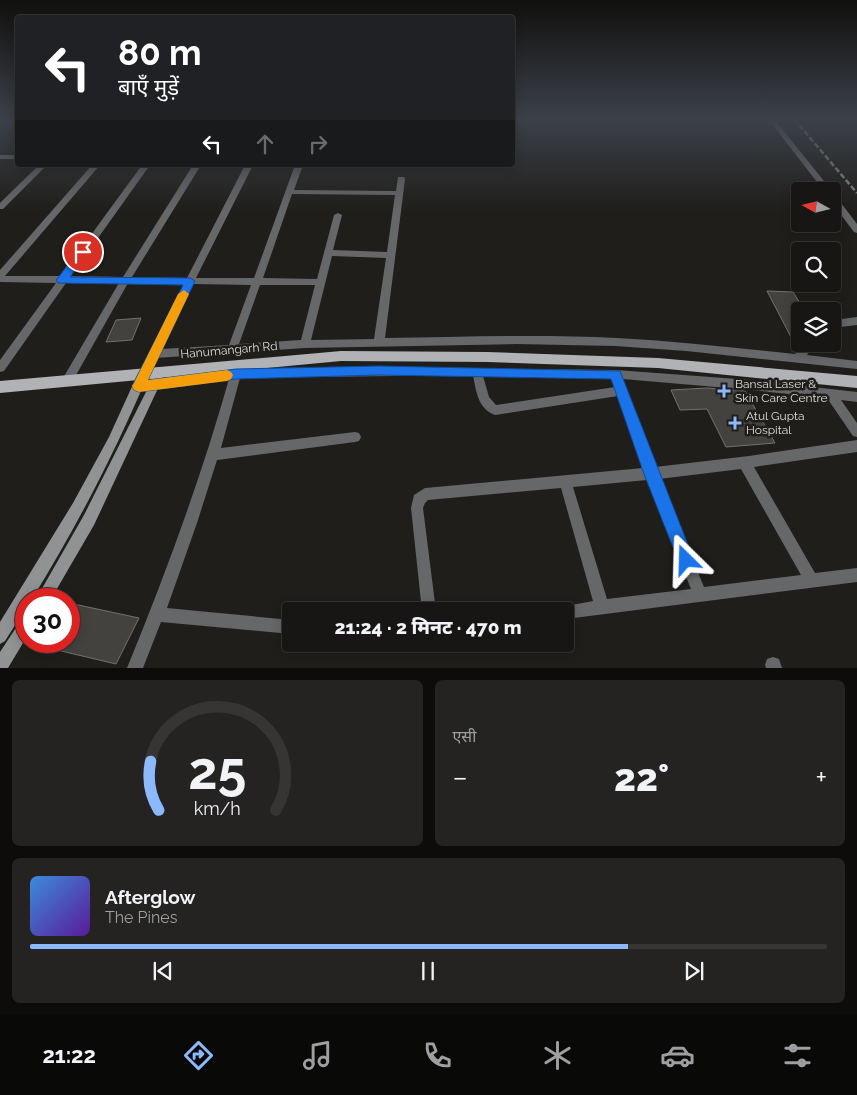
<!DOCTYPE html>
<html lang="hi">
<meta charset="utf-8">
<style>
:root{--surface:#171614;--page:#242322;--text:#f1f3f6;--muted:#9e9fa0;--line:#363534;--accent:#8bb9fc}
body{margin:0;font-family:Raleway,"Noto Sans Devanagari",sans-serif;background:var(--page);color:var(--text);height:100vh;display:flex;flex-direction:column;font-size:19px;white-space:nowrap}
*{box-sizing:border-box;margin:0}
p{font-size:16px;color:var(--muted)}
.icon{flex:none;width:28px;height:28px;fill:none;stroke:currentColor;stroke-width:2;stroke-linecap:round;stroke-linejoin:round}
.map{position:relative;height:668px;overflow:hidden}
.side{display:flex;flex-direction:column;gap:12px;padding:12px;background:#0d0c0b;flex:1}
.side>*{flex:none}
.top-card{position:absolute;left:15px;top:15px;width:500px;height:152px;border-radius:5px;box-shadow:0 2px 12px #0003,0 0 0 1px var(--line);background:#202124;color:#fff;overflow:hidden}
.needle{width:32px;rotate:278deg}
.fabs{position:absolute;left:791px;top:182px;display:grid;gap:10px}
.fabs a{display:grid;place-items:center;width:50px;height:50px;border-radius:5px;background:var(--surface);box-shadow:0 2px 12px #0003,0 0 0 1px var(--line);font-size:25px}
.speed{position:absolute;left:15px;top:588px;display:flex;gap:10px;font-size:25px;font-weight:700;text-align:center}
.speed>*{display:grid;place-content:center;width:65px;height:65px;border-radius:50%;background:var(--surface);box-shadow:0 2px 12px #0003,0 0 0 1px var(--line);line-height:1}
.speed .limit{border:8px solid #d22;background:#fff;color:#111}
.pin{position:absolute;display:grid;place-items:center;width:42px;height:42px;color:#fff;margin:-21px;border:2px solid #fff;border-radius:50%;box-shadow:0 1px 5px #0007}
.me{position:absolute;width:55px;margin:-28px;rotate:338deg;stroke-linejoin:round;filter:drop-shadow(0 0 4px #0008)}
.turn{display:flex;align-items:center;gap:18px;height:105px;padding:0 20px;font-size:22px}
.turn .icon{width:65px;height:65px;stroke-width:2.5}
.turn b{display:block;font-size:35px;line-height:42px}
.lanes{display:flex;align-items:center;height:48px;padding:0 20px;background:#0003;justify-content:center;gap:25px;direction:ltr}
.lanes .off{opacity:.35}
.big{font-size:38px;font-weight:800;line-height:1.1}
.side .widget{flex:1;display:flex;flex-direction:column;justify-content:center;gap:8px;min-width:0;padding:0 18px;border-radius:8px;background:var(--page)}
.side .dial{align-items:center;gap:0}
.dial svg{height:130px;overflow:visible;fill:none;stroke:var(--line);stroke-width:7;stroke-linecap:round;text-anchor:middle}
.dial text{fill:var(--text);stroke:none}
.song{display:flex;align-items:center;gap:15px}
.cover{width:60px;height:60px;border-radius:8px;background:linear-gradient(135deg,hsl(210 70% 55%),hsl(270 70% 35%))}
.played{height:5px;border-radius:2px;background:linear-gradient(90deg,var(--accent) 75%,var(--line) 75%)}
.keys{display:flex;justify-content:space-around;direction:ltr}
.heat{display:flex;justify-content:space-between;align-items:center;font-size:28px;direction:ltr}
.side .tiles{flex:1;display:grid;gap:12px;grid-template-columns:1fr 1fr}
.widget:last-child{grid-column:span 2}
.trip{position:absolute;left:282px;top:602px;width:292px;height:50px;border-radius:5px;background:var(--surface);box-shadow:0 2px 12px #0003,0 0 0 1px var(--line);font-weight:800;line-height:50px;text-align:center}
.menu{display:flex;height:80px;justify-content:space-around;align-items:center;background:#090908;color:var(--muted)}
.menu .icon{width:35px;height:35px}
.menu .current{color:var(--accent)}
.menu b{font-size:22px;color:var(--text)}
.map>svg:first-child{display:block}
.building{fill:#43423e;stroke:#74726e}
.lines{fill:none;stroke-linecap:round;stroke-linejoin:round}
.minor{fill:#666769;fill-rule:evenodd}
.secondary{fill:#909294;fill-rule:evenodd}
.primary{fill:#b0b2b6;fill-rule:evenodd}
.rail{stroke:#888784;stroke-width:2.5;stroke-dasharray:5.5 2.5;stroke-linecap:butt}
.route{fill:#1a73e8;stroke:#114b97}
.slow{fill:#f59e0b}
.poi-dot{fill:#8bb9fc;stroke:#1f1e1a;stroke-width:2}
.labels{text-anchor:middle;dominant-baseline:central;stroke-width:5;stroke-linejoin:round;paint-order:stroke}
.street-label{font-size:12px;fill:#dfdedc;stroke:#1f1e1a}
.poi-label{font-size:12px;fill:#dfdedc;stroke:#1f1e1a;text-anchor:start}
</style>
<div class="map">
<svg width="857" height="668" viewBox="0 0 857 668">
<rect width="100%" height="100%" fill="#1f1e1a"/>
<g class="building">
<path d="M 767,291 L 793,292 L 805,311 L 800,311 L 800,337 L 793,341 Z"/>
<path d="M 141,318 L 132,340 L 106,342 L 116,320 Z"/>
<path d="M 707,388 L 745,391 L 775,443 L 726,447 L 707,409 L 680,410 L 671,390 Z"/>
<path d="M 69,603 L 139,618 L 116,664 L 36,645 L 36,641 L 69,641 Z"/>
</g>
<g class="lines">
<g class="minor">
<path d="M 768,119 L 774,119 L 832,191 L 824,191 Z"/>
<path d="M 829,119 L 857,119 L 857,122 L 832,121 Z"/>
<rect x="0" y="155" width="18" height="4"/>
<path d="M 39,165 L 47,165 L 3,209 L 0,209 L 0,203 Z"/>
<path d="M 92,165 L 100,165 L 5,276 L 61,276 L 142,165 L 150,165 L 71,276 L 123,277 L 193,165 L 201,165 L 132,277 L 187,278 L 245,165 L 253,165 L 196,278 L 254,278 L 295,165 L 303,165 L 294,190 L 396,191 L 398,177 L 404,177 L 405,179 L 385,338 C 462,337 540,334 617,338 C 676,341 736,348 795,354 L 805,344 L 816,344 L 807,355 L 857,361 L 857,369 L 686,351 L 615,346 L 517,344 L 305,348 L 156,358 L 148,375 L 144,376 L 140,375 L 139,372 L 184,284 L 128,283 L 71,384 L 67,386 L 63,384 L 62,381 L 63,378 L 119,283 L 66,283 L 4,371 L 0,372 L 0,360 L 56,283 L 0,282 L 0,270 ZM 292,194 L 395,195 L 387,252 L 333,250 L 342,215 L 338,213 L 334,215 L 317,279 L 263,278 ZM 332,256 L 386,258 L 374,339 L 311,340 ZM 193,284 L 251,285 L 229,345 L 161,349 ZM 260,285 L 315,285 L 301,340 L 239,344 Z"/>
<path d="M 413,165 L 436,165 C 431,169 418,169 413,165 Z"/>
<path d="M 832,195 L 835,195 L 857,224 L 857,233 L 854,232 L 832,203 Z"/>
<path d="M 857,317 L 857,325 L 840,327 L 832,331 L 832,322 L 835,320 Z"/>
<path d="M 379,367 L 616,370 L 751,380 L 857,392 L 857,402 L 841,400 L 857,423 L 857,437 L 853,436 L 827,398 L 751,390 L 623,379 L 655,467 L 749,456 L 857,440 L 857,452 L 754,467 L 815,573 L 857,568 L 857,582 L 566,619 L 566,611 L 559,611 L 561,607 L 593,601 L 561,488 L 428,500 L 425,503 L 423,508 L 436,611 L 422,611 L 411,508 L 414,495 L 425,488 L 643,468 L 618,396 L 495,415 C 478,409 476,391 473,375 L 240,378 L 221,448 L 355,432 L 359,433 L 361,437 L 359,441 L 355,442 L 217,460 L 197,523 L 167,608 L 291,620 L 291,634 L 161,622 L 143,668 L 127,668 C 166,573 201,478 229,379 L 139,391 L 135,389 L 134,386 L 135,383 L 236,370 ZM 483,376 L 612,378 L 615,387 L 496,405 L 489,397 ZM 741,469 L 801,575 L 704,587 L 659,479 ZM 647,480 L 691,589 L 607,599 L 573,487 Z"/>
<path d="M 773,657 L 779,659 L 782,668 L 766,668 L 765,665 L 767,659 Z"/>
</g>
<g class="secondary">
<path d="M 159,367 L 163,368 L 164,371 L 160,384 L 94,525 L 51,599 L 36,599 L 84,515 L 150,384 L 155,368 Z"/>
<path d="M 144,368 L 148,369 L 149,372 C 116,451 77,526 32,599 L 26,599 L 26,608 L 5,641 L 0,644 L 0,622 L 73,503 L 109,437 L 140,369 Z"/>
<path d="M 26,618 L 26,638 L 8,668 L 0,668 L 0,652 L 21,620 Z"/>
</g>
<path class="primary" d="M 341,351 L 487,352 L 658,358 L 857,376 L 857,388 L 658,368 L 487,362 L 341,361 L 0,393 L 0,381 Z"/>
<path class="rail" d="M 794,119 L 857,193"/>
</g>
<linearGradient id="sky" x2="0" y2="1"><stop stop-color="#11100e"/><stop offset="0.56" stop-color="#3c4149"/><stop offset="1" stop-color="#3c4149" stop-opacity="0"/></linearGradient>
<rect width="857" height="212" fill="url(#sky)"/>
<path class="route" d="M 83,248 L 88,252 L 70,277 L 190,278 L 195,281 L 148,380 L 236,369 L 379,366 L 620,371 L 694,560 L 691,565 L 686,567 L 680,565 L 644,474 L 611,379 L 379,375 L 236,379 L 139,392 L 134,390 L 132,386 L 183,285 L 58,283 L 56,280 L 58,278 L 79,249 Z"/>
<path class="slow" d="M 184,290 L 189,294 L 148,380 L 227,370 L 231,372 L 233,375 L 231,379 L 227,381 L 139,392 L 134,390 L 132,386 L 134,383 L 178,294 Z"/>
<g class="poi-dot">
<path d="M721.5 383.5h5v5h5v5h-5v5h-5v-5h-5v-5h5z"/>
<path d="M732.5 415.5h5v5h5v5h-5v5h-5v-5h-5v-5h5z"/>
</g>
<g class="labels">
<g class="street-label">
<text transform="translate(229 350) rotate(-5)">Hanumangarh Rd</text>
</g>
<g class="poi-label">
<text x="735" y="384">Bansal Laser &amp;<tspan x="735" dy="14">Skin Care Centre</tspan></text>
<text x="746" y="416">Atul Gupta<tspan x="746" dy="14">Hospital</tspan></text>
</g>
</g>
</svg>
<div class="fabs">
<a><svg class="needle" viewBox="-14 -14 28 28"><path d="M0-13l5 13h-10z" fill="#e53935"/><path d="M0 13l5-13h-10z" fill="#9e9fa0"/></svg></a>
<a><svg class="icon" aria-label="search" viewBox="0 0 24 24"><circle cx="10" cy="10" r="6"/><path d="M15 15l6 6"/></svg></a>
<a><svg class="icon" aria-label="layers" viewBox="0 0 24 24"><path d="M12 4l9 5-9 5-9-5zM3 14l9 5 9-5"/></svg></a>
</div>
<div class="speed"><div class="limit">30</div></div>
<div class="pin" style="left:83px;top:252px;background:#d93025"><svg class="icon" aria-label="arrive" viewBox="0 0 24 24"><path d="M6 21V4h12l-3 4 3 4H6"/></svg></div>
<svg class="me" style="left:686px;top:560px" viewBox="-20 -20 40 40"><path d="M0-17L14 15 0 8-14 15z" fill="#1a73e8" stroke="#fff" stroke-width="4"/></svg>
<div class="trip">21:24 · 2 मिनट · 470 m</div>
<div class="top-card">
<div class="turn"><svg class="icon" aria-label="left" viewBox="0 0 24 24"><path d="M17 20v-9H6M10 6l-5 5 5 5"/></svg><div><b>80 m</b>बाएँ मुड़ें</div></div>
<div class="lanes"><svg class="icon" aria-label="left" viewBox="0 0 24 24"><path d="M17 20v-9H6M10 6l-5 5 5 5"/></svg><svg class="icon off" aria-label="ahead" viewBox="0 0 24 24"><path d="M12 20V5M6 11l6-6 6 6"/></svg><svg class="icon off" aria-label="right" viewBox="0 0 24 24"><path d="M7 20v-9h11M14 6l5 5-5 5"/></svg></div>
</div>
</div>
<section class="side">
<div class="tiles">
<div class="widget dial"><svg viewBox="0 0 100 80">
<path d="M14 69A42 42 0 1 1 86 69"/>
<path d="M14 69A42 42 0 0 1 9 39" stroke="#8bb9fc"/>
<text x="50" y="56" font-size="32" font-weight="700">25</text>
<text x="50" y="72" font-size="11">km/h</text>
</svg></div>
<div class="widget"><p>एसी</p>
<div class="heat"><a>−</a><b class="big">22°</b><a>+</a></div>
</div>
<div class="widget">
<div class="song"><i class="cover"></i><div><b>Afterglow</b><p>The Pines</p></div></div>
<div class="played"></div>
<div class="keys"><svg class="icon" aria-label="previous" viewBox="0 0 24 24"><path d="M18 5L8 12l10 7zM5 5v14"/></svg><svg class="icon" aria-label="pause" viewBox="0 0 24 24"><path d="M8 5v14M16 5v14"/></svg><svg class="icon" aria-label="next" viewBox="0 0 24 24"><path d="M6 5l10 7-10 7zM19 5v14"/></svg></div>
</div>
</div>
</section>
<nav class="menu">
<b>21:22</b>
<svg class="icon current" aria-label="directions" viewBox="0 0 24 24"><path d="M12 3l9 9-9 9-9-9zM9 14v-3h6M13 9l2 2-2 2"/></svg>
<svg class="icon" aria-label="music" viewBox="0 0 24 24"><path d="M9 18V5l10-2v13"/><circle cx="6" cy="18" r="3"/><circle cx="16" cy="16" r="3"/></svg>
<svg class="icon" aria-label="phone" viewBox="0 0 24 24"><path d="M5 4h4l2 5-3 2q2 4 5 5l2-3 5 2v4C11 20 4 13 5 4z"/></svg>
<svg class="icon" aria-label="climate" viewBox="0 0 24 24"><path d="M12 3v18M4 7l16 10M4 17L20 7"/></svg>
<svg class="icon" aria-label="car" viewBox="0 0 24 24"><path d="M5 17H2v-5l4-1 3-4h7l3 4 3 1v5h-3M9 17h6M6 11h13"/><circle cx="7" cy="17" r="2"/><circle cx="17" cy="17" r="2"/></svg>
<svg class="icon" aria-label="filters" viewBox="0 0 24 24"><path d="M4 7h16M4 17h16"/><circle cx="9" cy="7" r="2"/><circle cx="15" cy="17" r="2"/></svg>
</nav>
